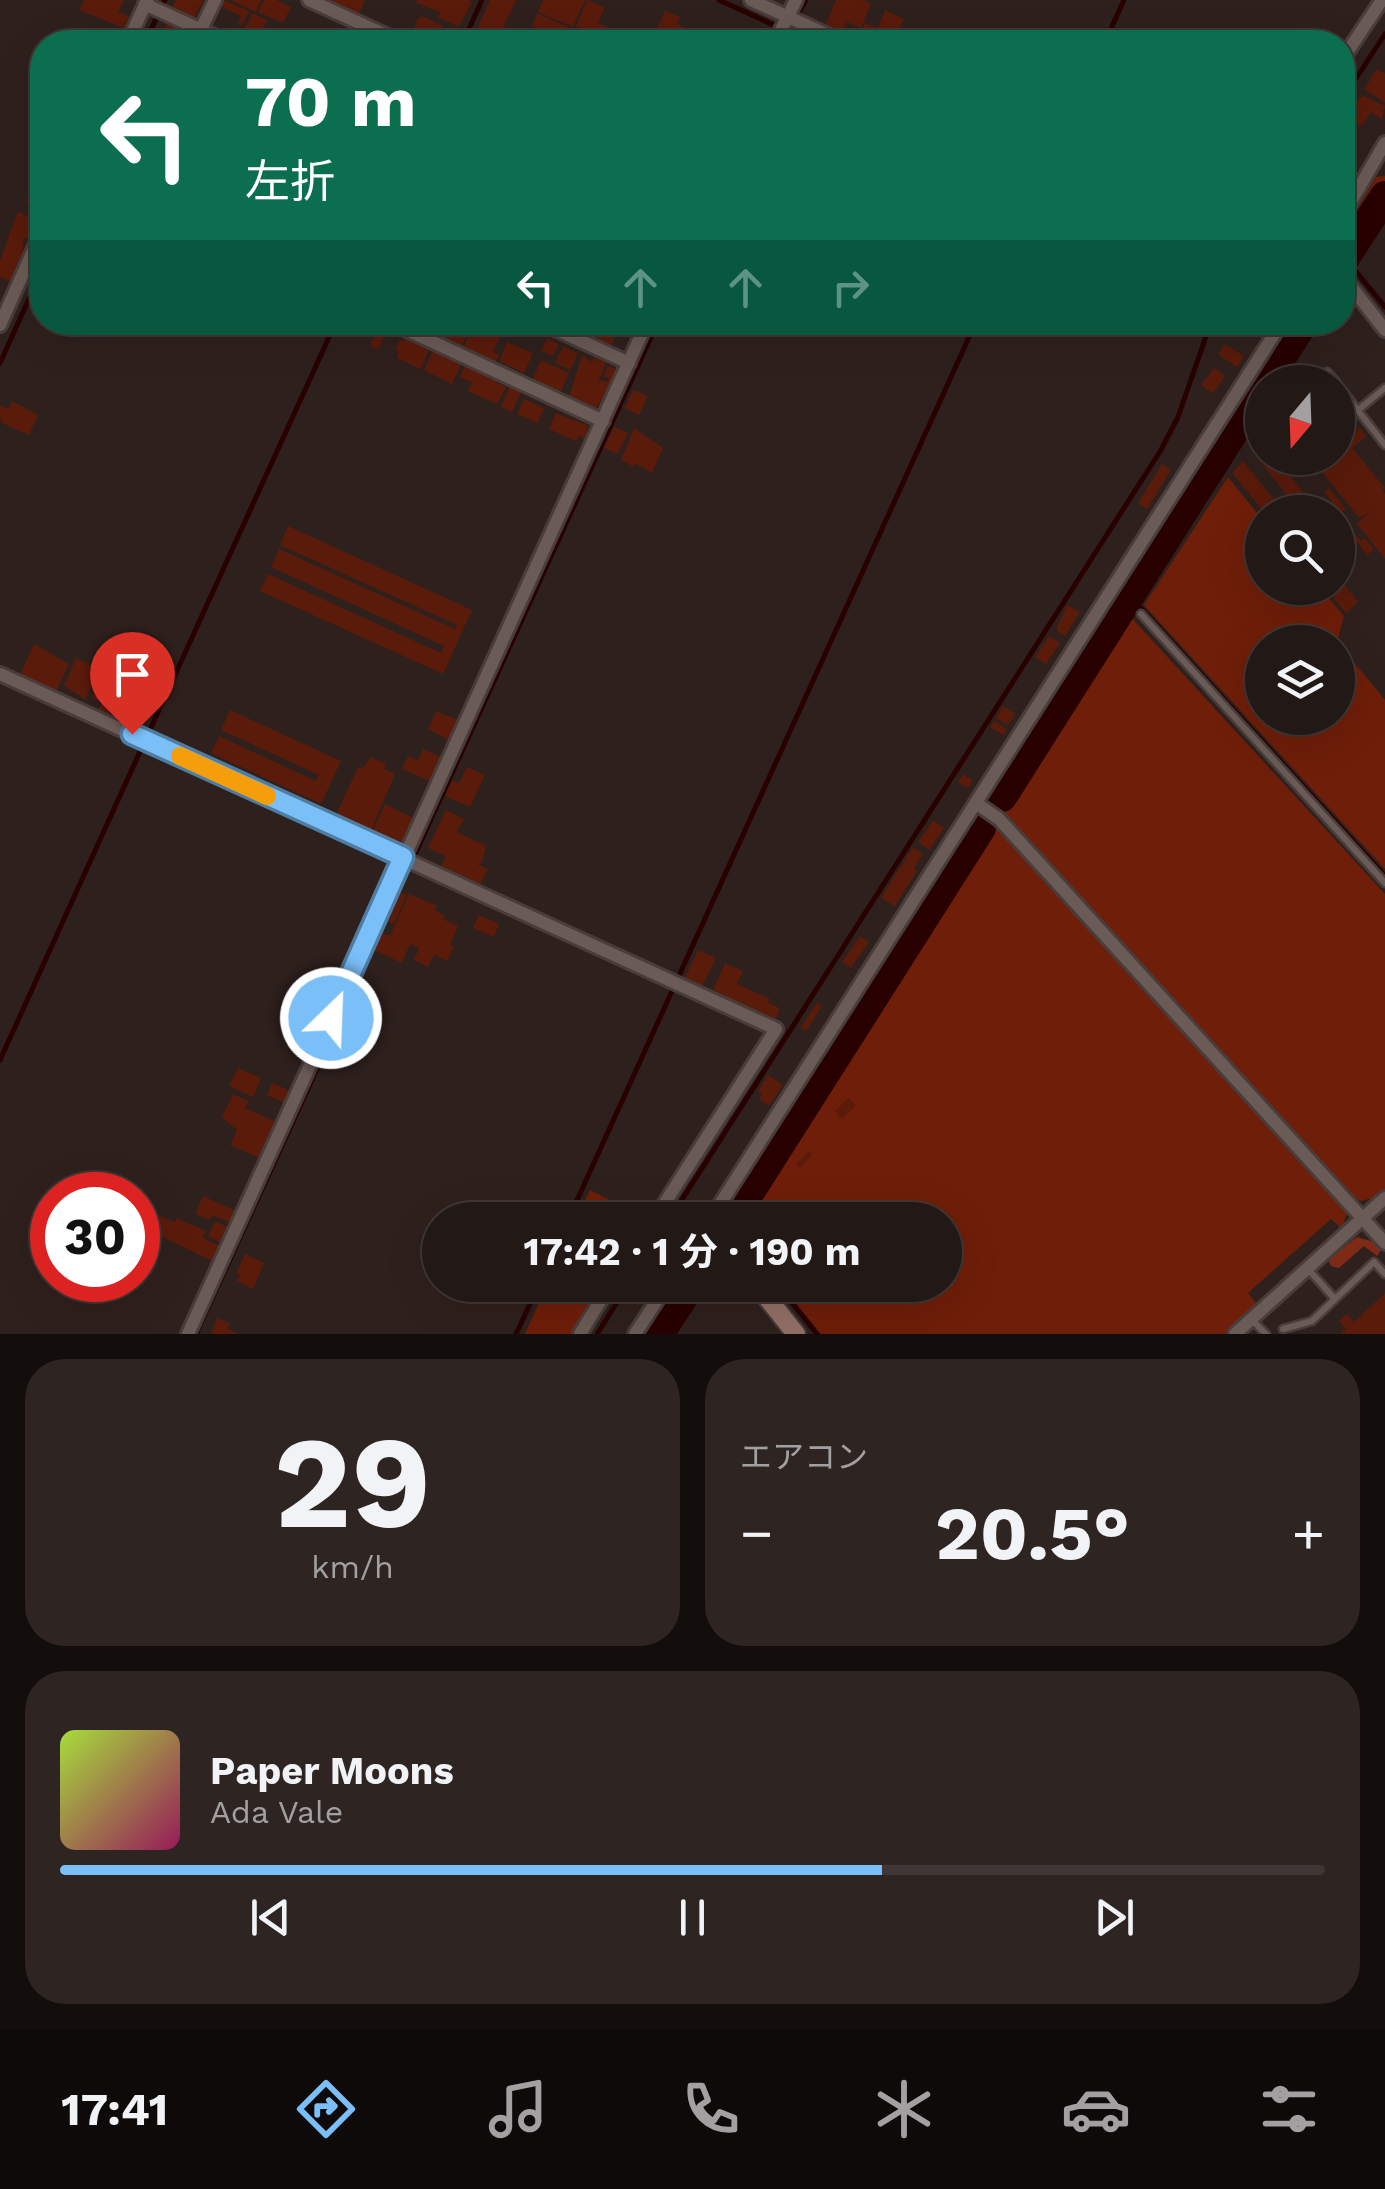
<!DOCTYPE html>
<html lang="ja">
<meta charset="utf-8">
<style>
:root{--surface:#221816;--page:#2e2523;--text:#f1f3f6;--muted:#a2a0a1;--line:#3f3735;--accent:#7abff8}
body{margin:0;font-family:"Work Sans","Noto Sans JP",sans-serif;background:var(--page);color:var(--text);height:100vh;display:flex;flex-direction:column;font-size:38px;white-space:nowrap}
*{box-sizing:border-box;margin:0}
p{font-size:32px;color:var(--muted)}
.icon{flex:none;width:55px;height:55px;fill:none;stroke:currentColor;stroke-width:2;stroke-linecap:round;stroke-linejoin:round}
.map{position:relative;height:1334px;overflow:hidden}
.drawer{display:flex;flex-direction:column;gap:25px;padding:25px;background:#130d0c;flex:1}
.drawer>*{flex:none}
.top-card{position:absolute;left:30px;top:30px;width:1325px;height:305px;border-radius:40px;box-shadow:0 10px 40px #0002,0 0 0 2px var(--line);background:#0b6e4f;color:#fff;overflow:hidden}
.needle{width:65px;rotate:199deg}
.buttons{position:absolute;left:1245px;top:365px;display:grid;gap:20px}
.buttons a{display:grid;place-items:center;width:110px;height:110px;border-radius:50%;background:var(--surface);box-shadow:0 10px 40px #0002,0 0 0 2px var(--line);font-size:50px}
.speed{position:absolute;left:30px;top:1172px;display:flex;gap:20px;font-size:50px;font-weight:700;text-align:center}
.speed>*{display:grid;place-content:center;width:130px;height:130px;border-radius:50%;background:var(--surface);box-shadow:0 10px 40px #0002,0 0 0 2px var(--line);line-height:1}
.speed .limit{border:15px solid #d22;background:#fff;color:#111}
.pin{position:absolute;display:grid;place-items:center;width:85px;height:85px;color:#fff;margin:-102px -42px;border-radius:50% 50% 50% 0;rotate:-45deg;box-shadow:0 0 10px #0007}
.pin .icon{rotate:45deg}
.me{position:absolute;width:110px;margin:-55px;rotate:24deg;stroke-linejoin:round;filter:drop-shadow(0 0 8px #0008)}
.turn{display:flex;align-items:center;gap:35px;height:210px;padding:0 50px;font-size:45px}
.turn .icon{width:130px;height:130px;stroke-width:2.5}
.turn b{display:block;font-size:70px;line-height:85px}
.lanes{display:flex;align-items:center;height:95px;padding:0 50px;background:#0003;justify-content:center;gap:50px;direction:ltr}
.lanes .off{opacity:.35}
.big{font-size:75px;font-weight:700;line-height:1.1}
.drawer .tile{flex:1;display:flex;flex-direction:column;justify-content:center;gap:15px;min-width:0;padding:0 35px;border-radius:40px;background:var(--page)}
.drawer .dial{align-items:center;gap:0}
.dial b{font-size:130px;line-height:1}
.song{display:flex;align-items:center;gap:30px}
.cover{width:120px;height:120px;border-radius:15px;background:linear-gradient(135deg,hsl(80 70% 55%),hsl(330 70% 35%))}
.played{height:10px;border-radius:5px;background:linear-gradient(90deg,var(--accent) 65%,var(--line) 65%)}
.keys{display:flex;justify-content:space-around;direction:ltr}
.heat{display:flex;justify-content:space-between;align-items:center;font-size:55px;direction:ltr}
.drawer .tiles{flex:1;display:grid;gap:25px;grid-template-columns:1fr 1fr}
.tile:last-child{grid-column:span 2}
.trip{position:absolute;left:422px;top:1202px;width:540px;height:100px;border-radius:50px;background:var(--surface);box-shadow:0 10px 40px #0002,0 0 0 2px var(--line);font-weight:700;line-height:100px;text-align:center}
.tabs{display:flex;height:160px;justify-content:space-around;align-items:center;background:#0e0a09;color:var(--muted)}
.tabs .icon{width:70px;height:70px}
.tabs .selected{color:var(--accent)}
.tabs b{font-size:45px;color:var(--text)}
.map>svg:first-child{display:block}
.green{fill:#6f1e09}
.forest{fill:#7f2a16}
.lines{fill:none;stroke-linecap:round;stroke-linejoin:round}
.stream{stroke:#280000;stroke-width:5}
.river{stroke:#280000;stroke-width:30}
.building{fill:#5a1b0b}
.lane-casing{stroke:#483d3b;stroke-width:11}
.street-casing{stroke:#483d3b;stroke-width:18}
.secondary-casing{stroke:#483d3b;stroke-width:22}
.lane{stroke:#6b5b57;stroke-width:6}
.street{stroke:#6b5b57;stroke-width:12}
.secondary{stroke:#937067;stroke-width:18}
.route-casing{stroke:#4f7ca1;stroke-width:25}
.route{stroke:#7abff8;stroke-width:18}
.slow{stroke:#f59e0b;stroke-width:18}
</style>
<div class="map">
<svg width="1385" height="1334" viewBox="0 0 1385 1334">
<rect width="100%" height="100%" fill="#2e201d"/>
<g class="green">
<path d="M 1385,176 L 1385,183 L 1343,247 L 1343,235 L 1376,177 Z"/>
<path d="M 1228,477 L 1262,519 L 1262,588 L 1320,588 L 1344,616 L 1337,642 L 1262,642 L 1262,718 L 1338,718 L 1338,643 L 1385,700 L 1385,869 L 1144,605 Z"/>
<path d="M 1128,614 L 1385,894 L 1385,1190 L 1376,1197 L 1361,1201 L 1348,1193 L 1001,810 Z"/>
<path d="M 994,824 L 1334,1196 L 1347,1214 L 1341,1228 L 1331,1219 L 1248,1293 L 1257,1304 L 1225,1334 L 821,1334 L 781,1285 L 945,1285 L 945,1220 L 739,1220 Z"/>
<path d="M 590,1190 L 612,1201 L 606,1216 L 614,1220 L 576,1220 Z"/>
<path d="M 547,1285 L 605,1285 L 574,1334 L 525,1334 Z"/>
</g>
<path class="forest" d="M 1357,1237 L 1374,1242 L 1381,1250 L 1377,1256 L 1364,1246 L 1339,1268 L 1331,1266 L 1328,1260 Z"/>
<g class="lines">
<g class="stream">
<path d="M 719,0 L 811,42"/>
<path d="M 799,12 L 806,0"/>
<path d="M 145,42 L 165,0"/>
<path d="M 463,42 L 482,0"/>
<path d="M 785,42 L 792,26"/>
<path d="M 1105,42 L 1124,0"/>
<path d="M 1342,100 L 1385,34"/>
<path d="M 1345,258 L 1385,307"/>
<path d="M 0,363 L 42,270"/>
<path d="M 1130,596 L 1385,876"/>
<path d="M 148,734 L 336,322"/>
<path d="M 0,1060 L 143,745"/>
<path d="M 568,1220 L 976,322"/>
<path d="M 669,1220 L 1161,450 L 1178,417 L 1211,322"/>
<path d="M 778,1285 L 817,1334"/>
<path d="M 196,1334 L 658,322"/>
<path d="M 516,1334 L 539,1285"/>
<path d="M 597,1334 L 628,1285"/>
</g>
<g class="river">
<path d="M 1342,262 L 1385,196"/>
<path d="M 1265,382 L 1304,322"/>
<path d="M 1002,797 L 1262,387"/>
<path d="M 732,1220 L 981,828"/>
<path d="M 659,1334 L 691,1285"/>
</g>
</g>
<g class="building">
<path d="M 84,0 L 124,0 L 118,12 L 129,16 L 124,28 L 79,10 Z"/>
<path d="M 176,0 L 203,0 L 195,17 L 172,8 Z"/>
<path d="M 223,0 L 249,11 L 242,25 L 238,24 L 241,16 L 220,6 Z"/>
<path d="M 230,0 L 261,0 L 256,12 Z"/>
<path d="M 264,0 L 276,0 L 291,7 L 283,23 L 258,12 Z"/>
<path d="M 331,0 L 365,0 L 359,14 Z"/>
<path d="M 418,0 L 468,0 L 472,2 L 459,26 L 438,18 L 440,12 L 416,3 Z"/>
<path d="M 490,0 L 516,0 L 497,42 L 471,42 Z"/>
<path d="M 543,0 L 585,0 L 573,27 L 538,12 Z"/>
<path d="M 587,0 L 605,7 L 598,23 L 608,27 L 603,39 L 576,26 Z"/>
<path d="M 836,0 L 863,0 L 871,4 L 861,28 L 847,22 L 842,31 L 826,24 Z"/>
<path d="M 885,10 L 904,19 L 893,42 L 869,42 L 858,37 L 865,23 L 878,28 Z"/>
<path d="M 665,11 L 680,17 L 677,24 L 696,33 L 692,42 L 651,42 Z"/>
<path d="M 253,13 L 267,20 L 256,42 L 240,36 Z"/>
<path d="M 537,13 L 572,29 L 566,41 L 532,26 Z"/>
<path d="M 422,16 L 443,26 L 434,42 L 411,38 L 417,20 Z"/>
<path d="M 167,22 L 189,33 L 188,42 L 158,42 Z"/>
<path d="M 575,28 L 592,35 L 589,42 L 569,42 Z"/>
<path d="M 265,29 L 283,36 L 280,42 L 259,42 Z"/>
<path d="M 343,35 L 357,42 L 360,35 L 377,42 L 339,42 Z"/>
<path d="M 1377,69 L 1385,74 L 1385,103 L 1364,89 Z"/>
<path d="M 1362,95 L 1385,106 L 1382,119 L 1371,112 L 1362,126 L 1353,120 L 1349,115 Z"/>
<path d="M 28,196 L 41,202 L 38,208 L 25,202 Z"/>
<path d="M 18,211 L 35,221 L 29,239 L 25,237 L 23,243 L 23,251 L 10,281 L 0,277 L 0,261 Z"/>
<path d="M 405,322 L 431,322 L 427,332 Z"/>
<path d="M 441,322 L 473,322 L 461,347 L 435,336 Z"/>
<path d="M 572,322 L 592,322 L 586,336 L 569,329 Z"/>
<path d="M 597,322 L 617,331 L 611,346 L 590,337 Z"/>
<path d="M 615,322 L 642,322 L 637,332 Z"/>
<path d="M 1165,322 L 1187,322 L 1181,336 L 1162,327 Z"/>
<path d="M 1234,322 L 1253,322 L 1244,337 L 1230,328 Z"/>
<path d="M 475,323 L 500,337 L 493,352 L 499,354 L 495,364 L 463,348 Z"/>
<path d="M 378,326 L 388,330 L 378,350 L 370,346 Z"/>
<path d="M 405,337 L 430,348 L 420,369 L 397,358 L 399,352 L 395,350 L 400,340 L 403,341 Z"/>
<path d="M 547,338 L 559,344 L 553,356 L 541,351 Z"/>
<path d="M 507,342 L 533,353 L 524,373 L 499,361 Z"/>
<path d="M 1224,344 L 1244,356 L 1238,367 L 1218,355 Z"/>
<path d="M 563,346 L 578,353 L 570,370 L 555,363 Z"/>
<path d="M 433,350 L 462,363 L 452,384 L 424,370 Z"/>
<path d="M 582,355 L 592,362 L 594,357 L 606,362 L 598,384 L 601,380 L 607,382 L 609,378 L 603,376 L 608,366 L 620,371 L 595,410 L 569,397 Z"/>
<path d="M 541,360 L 569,373 L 560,393 L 532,381 Z"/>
<path d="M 465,365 L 498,380 L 497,383 L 506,387 L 497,404 L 468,391 L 472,382 L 460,377 Z"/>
<path d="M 1214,368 L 1225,376 L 1213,393 L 1201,385 Z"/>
<path d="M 510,385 L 522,390 L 512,412 L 501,407 Z"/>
<path d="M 633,390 L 648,396 L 639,415 L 625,408 Z"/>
<path d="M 524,399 L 544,408 L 538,423 L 517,414 Z"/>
<path d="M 12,401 L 38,415 L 29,435 L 2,423 L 0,418 L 0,405 L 9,409 Z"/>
<path d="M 556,413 L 589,426 L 584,438 L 579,435 L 576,441 L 549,429 Z"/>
<path d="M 614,427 L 628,433 L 618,454 L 604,448 Z"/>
<path d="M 634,428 L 663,448 L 652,473 L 635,463 L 634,467 L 621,460 Z"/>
<path d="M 1360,428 L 1366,436 L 1352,448 L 1385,488 L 1382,490 L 1385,494 L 1385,559 L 1357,524 L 1368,513 L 1359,518 L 1322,472 L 1314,470 L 1315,464 L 1310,458 L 1338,458 L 1338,430 L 1345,440 Z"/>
<path d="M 1262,455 L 1275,458 L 1305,494 L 1293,503 L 1258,459 Z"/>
<path d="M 1243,461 L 1284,512 L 1264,512 L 1232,473 Z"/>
<path d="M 1162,464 L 1171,470 L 1147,509 L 1138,503 Z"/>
<path d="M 1329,488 L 1346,509 L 1341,513 L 1324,492 Z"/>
<path d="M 288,526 L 472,610 L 443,674 L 260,591 L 268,574 L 441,653 L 444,646 L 271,567 L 279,549 L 455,629 L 457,625 L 280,545 Z"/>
<path d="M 1355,534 L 1361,541 L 1365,538 L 1374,550 L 1367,555 L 1358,543 L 1344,552 L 1339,547 Z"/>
<path d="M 1338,576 L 1358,602 L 1346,613 L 1325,588 L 1338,588 Z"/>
<path d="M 1067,605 L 1080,612 L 1065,636 L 1056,630 Z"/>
<path d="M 1049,636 L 1060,643 L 1046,664 L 1035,657 Z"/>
<path d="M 34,644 L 69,664 L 56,691 L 20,675 Z"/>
<path d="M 76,658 L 100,669 L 85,699 L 64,686 Z"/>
<path d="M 102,677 L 122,682 L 109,716 L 98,710 L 102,702 L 91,698 Z"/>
<path d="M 124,687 L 150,702 L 143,724 L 114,710 Z"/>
<path d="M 1003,706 L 1015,714 L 1008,725 L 996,718 Z"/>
<path d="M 230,710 L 341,761 L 321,804 L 211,753 L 219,736 L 316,781 L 319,775 L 221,730 Z"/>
<path d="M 436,711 L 458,720 L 449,740 L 428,729 Z"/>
<path d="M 994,721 L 1007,729 L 1003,735 L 990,727 Z"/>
<path d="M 423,749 L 443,758 L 432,782 L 402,769 L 408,756 L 418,761 Z"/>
<path d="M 371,757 L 386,764 L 384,769 L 395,774 L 371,831 L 336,815 L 358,767 L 362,769 Z"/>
<path d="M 467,767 L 485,775 L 470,807 L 445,796 L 452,781 L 459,783 Z"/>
<path d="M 963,774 L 973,781 L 968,788 L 958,782 Z"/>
<path d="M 385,804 L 415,819 L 402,848 L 371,834 Z"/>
<path d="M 446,810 L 464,819 L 457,832 L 486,846 L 482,862 L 477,864 L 488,869 L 480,884 L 441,866 L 446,856 L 428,848 Z"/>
<path d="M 933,820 L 944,828 L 929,850 L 918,842 Z"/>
<path d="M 913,847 L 923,854 L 914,868 L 917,871 L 895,906 L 881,898 Z"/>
<path d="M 401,892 L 407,895 L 394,924 L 388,922 Z"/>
<path d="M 409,894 L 437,906 L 435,911 L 445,915 L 443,919 L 458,926 L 450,945 L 454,947 L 447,961 L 434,955 L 428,967 L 414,960 L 419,948 L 410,944 L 402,963 L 374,950 L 382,933 L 390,936 Z"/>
<path d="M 479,915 L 499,924 L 494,937 L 473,928 Z"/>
<path d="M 860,936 L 869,942 L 851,968 L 842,962 Z"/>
<path d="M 698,950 L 716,958 L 702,986 L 685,978 Z"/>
<path d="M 725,963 L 743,971 L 737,984 L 770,999 L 768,1003 L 780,1008 L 775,1020 L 713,990 Z"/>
<path d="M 817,1003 L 822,1006 L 806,1031 L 800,1028 Z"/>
<path d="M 238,1068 L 261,1078 L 253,1097 L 229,1086 Z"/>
<path d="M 768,1075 L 783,1085 L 769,1106 L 759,1099 L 762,1094 L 758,1091 Z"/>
<path d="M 272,1083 L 291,1091 L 285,1103 L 267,1095 Z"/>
<path d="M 233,1094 L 249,1101 L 245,1108 L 274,1121 L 275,1125 L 260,1158 L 230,1145 L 237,1130 L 222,1117 Z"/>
<path d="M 849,1098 L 856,1106 L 842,1119 L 835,1111 Z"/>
<path d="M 809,1151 L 813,1154 L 800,1168 L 796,1164 Z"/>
<path d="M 203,1196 L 236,1211 L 231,1223 L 212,1215 L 210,1220 L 195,1214 Z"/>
<path d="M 160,1216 L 175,1222 L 177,1218 L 206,1231 L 203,1238 L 220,1246 L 214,1262 L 152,1232 Z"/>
<path d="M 215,1221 L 227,1227 L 220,1242 L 208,1236 Z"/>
<path d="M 245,1254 L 264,1263 L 253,1289 L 237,1281 L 240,1275 L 236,1274 Z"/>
<path d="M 1385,1293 L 1385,1334 L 1340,1334 L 1346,1329 L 1339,1321 L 1347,1314 L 1354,1322 Z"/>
<path d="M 217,1318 L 230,1323 L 227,1329 L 238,1334 L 211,1334 Z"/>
</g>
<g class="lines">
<g class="lane-casing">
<g id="lane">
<path d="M 1327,372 L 1336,382"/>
<path d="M 1338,385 L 1385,445"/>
<path d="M 1358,410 L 1385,388"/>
<path d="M 1141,614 L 1385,883"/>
<path d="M 1308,1269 L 1334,1298"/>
<path d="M 1252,1320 L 1266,1334"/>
<path d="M 1283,1329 L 1312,1321 L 1374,1262 L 1385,1274"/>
</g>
</g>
<g class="street-casing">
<g id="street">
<path d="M 309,0 L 401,42"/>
<path d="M 751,0 L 843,42"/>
<path d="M 145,4 L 227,42"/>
<path d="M 128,42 L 147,0"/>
<path d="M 195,42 L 215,0"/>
<path d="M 775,42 L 796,0"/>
<path d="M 1342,60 L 1382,0"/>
<path d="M 1342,217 L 1385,143"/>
<path d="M 1342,275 L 1385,330"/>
<path d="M 390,322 L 603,421"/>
<path d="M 540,322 L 629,363"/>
<path d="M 0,325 L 42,231"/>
<path d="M 0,674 L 776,1029 L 654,1220"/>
<path d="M 976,803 L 999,819 L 1385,1243"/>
<path d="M 710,1220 L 1282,322"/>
<path d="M 188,1334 L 647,322"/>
<path d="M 580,1334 L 610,1285"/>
<path d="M 635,1334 L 667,1285"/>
<path d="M 1235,1334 L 1385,1198"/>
</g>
</g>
<g class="secondary-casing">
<path id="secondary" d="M 757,1285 L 796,1334"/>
</g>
<use href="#lane" class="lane"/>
<use href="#street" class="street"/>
<use href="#secondary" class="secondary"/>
</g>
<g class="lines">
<g class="route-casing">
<path id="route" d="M 132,734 L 403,857 L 331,1018"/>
</g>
<use href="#route" class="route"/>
<path class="slow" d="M 180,756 L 267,796"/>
</g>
</svg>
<div class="buttons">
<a><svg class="needle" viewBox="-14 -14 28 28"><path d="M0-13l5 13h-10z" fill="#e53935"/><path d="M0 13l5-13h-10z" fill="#a2a0a1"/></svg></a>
<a><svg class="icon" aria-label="search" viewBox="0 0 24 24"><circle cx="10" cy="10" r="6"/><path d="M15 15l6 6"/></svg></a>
<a><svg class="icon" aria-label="layers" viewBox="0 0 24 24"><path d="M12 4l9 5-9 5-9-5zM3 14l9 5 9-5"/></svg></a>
</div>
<div class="speed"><div class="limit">30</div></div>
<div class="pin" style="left:132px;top:734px;background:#d93025"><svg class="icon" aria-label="arrive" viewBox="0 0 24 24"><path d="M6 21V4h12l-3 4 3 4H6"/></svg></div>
<svg class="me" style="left:331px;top:1018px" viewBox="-20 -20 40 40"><circle r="17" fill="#7abff8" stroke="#fff" stroke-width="3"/><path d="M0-11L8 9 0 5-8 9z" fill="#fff"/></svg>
<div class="trip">17:42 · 1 分 · 190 m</div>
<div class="top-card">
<div class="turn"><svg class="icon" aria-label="left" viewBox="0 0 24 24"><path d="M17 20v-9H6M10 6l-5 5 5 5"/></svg><div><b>70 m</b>左折</div></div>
<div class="lanes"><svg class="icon" aria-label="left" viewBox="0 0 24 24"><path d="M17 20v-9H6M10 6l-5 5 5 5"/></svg><svg class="icon off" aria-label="ahead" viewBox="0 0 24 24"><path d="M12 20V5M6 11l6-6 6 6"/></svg><svg class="icon off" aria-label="ahead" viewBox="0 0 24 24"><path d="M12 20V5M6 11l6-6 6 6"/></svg><svg class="icon off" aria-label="right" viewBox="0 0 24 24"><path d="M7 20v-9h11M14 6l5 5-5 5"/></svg></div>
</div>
</div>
<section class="drawer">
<div class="tiles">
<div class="tile dial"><b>29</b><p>km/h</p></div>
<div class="tile"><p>エアコン</p>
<div class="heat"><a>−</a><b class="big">20.5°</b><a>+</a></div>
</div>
<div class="tile">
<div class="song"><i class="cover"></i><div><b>Paper Moons</b><p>Ada Vale</p></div></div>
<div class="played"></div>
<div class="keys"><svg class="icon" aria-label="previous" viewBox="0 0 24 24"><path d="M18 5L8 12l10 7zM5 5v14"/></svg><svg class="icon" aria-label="pause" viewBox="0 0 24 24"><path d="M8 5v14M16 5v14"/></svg><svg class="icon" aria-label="next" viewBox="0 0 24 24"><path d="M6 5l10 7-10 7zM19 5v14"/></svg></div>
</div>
</div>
</section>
<nav class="tabs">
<b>17:41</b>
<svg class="icon selected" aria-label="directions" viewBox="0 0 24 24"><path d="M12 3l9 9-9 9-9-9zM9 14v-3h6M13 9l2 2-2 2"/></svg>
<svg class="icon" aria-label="music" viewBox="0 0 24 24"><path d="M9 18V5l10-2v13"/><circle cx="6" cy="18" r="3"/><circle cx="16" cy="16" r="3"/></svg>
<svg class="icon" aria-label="phone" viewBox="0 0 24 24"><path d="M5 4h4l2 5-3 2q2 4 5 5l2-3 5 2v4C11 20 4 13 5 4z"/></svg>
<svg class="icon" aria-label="climate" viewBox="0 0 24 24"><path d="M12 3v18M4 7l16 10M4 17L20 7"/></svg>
<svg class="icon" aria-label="car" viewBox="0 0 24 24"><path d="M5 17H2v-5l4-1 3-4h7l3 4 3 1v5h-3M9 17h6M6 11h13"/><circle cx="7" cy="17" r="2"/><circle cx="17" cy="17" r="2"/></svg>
<svg class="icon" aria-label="filters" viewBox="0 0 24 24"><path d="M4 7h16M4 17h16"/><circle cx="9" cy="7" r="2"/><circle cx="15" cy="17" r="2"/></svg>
</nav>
